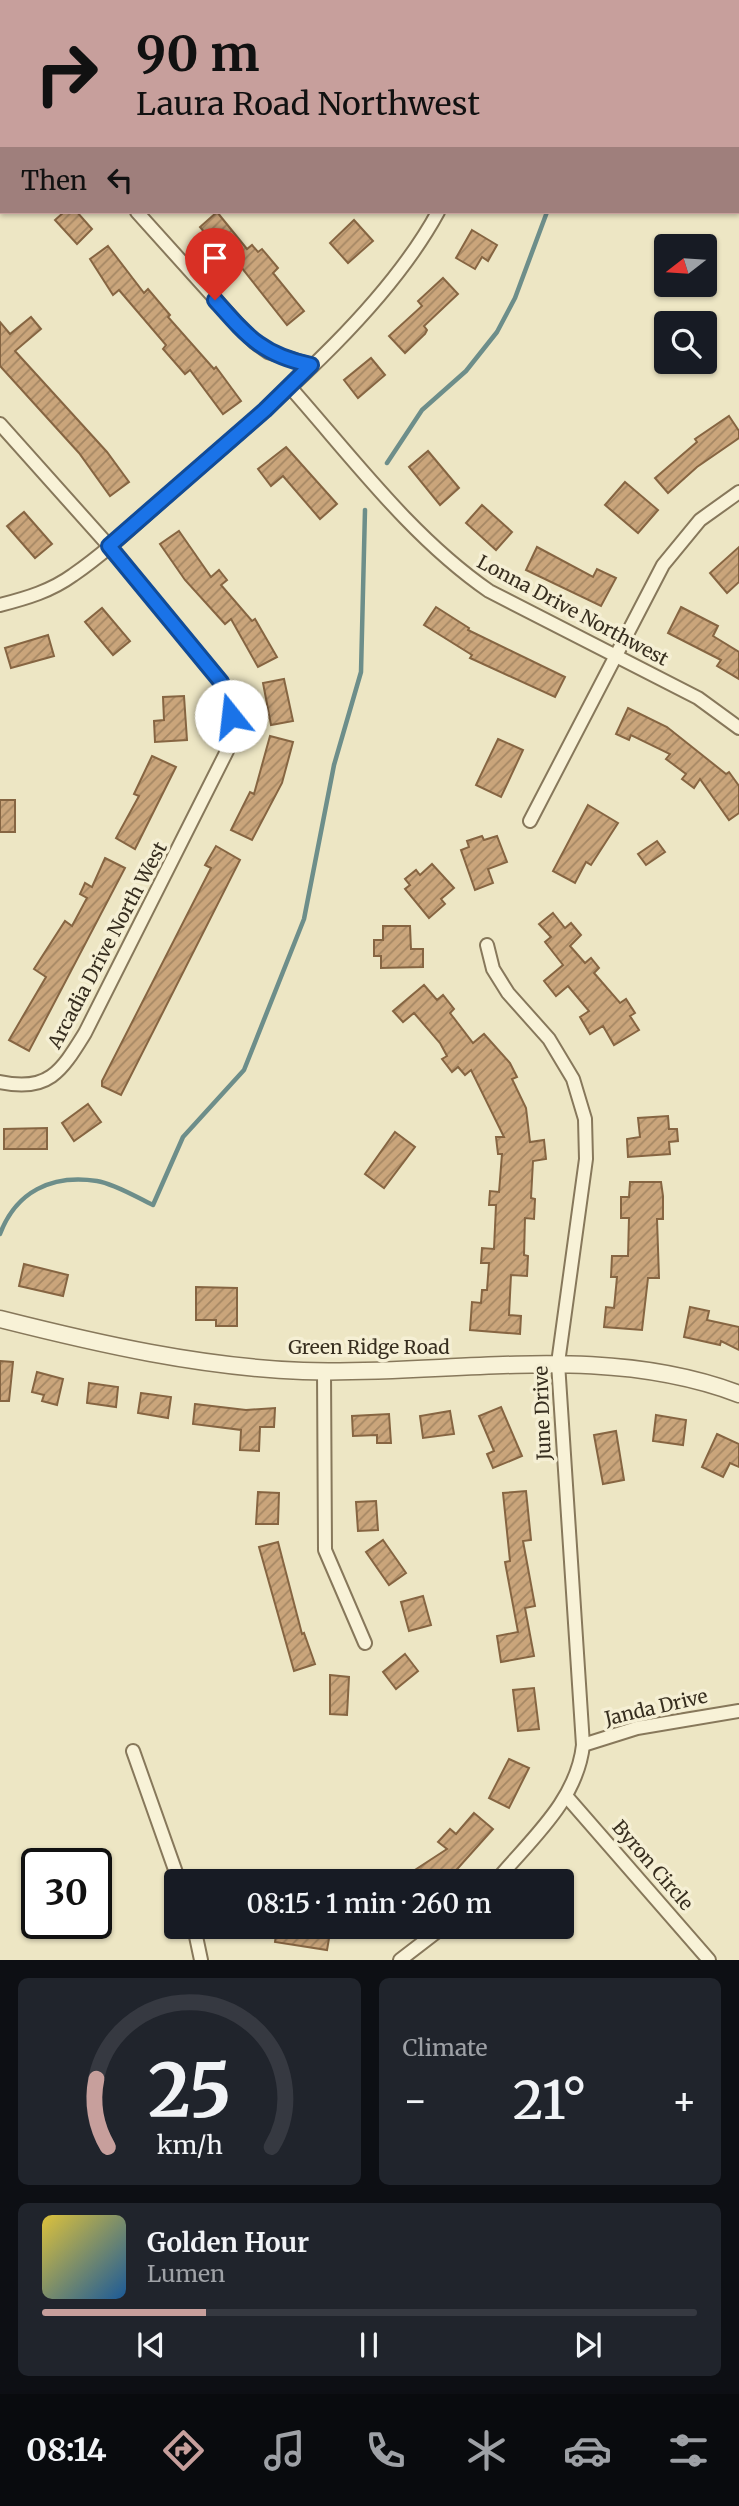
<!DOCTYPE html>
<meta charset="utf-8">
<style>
:root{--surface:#171b24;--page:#20242c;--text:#f1f3f6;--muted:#9ea1a6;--line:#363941;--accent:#c79f9c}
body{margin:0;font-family:Merriweather,serif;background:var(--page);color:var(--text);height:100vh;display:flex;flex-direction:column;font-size:26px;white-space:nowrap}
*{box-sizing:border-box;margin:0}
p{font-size:23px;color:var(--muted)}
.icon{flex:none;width:38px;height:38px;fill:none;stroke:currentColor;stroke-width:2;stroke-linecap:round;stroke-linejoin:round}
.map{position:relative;height:1960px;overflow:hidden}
.sheet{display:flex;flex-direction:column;gap:18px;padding:18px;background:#0d0f14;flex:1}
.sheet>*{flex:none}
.hud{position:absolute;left:0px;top:0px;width:740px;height:214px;box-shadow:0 2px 5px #0004;background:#c79f9c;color:#111;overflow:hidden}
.needle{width:46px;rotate:253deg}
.tools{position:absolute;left:654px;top:234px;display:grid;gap:14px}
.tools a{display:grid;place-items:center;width:63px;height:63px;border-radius:7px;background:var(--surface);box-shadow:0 2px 5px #0004;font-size:35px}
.speed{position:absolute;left:21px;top:1848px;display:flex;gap:14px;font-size:35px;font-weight:700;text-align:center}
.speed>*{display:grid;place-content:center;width:91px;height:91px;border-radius:50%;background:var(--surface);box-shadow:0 2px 5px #0004;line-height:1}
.speed .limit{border:4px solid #111;border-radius:10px;background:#fff;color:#111}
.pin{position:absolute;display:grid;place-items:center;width:60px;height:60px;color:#fff;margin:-72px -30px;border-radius:50% 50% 50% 0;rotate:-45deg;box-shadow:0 0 7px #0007}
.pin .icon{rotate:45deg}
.me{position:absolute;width:77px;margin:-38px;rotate:344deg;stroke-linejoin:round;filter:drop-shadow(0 0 5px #0008)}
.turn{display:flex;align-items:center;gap:24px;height:147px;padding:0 21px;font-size:32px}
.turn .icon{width:91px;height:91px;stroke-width:2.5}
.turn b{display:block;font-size:49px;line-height:60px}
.then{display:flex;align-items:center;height:66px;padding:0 21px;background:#0003;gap:14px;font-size:26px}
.big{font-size:52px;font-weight:600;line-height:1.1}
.sheet .tile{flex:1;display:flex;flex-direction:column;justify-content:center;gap:10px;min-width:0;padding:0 24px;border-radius:10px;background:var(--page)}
.sheet .dial{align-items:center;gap:0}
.dial svg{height:182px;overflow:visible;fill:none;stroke:var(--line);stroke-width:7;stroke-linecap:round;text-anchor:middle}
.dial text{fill:var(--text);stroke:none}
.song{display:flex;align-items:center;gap:21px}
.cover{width:84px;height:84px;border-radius:10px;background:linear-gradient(135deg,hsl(50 70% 55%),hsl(210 70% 35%))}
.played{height:7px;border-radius:4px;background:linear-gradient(90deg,var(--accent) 25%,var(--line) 25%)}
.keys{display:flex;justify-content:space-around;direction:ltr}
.heat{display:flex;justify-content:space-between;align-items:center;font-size:38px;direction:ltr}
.sheet .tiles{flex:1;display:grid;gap:18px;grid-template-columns:1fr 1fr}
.tile:last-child{grid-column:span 2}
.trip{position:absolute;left:164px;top:1869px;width:410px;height:70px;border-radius:7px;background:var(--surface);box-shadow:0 2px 5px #0004;font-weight:600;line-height:70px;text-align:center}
.tabs{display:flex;height:112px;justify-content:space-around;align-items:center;background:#090b0e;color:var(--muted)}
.tabs .icon{width:49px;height:49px}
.tabs .active{color:var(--accent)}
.tabs b{font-size:32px;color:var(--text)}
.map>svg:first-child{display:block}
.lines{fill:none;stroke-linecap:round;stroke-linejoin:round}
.stream{stroke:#6d8e8a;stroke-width:4.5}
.building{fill:url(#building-hatch);stroke:#866542;stroke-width:2}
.minor-casing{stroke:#87785b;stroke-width:16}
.tertiary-casing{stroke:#87785b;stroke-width:19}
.minor{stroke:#f8f2d7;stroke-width:12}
.tertiary{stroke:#f8f2d7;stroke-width:16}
.route-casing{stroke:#114b97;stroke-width:18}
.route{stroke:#1a73e8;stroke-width:12}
.labels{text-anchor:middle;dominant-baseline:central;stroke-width:7;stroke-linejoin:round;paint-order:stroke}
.street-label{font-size:19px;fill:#372e1f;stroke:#f5efd4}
</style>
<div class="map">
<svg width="739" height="1960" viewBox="0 0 739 1960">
<defs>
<pattern id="building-hatch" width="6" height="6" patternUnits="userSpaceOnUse" patternTransform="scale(1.75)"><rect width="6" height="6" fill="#caa57b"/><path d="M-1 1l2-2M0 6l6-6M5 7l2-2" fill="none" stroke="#a58764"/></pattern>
</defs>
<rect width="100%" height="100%" fill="#ede6c4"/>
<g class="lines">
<g class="stream">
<path d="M 614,2 L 614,0"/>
<path d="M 387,463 L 422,410 L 466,371 L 497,332 L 515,298 L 547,212"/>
<path d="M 0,1234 C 16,1192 51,1174 97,1181 C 115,1184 136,1197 153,1205 L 183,1137 L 244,1070 L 304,919 L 334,765 L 361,672 L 365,510"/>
</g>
</g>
<g class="building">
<path d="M 64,212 L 77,212 L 92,229 L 77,244 L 55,220 Z"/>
<path d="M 217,212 L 247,249 L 252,245 L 258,252 L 262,249 L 278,268 L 273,273 L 304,311 L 287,325 L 230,253 L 225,257 L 200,227 Z"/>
<path d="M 354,220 L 373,241 L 348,263 L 330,243 Z"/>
<path d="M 472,230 L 497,245 L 488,261 L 482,257 L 475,269 L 456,258 Z"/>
<path d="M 108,246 L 144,293 L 148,289 L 170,315 L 168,317 L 214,369 L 216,367 L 241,401 L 223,414 L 190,370 L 185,374 L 163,349 L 166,345 L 119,290 L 113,295 L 90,259 Z"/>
<path d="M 443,278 L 458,294 L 424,326 L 427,330 L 425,334 L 405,353 L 389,336 L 422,306 L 418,301 Z"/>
<path d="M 31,317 L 41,329 L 15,351 L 107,452 L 129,482 L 110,496 L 79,453 L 0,366 L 0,322 L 10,334 Z"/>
<path d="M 371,358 L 385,375 L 358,398 L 344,380 Z"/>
<path d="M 729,416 L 739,431 L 739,438 L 697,467 L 668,493 L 655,478 L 697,442 L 695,439 Z"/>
<path d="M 286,447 L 337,504 L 320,519 L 283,476 L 271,486 L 258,469 Z"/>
<path d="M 428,451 L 459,488 L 440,505 L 409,467 Z"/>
<path d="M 625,482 L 658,510 L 638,533 L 605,505 Z"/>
<path d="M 482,505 L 512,532 L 496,550 L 466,523 Z"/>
<path d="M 24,512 L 52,544 L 35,558 L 7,526 Z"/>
<path d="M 179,531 L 211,577 L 219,570 L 227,580 L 221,585 L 252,621 L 255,619 L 277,657 L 258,667 L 231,619 L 225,624 L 185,580 L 160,544 Z"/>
<path d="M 537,547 L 593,577 L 597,569 L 616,578 L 601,606 L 526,570 Z"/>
<path d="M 739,547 L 739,582 L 727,593 L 710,573 Z"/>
<path d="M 436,607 L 469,628 L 468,630 L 565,677 L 555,697 L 470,658 L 472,655 L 424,625 Z"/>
<path d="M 681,607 L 718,626 L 713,636 L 739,652 L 739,679 L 717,666 L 721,660 L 668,633 Z"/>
<path d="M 102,608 L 130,641 L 113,655 L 85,622 Z"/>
<path d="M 48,635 L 54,656 L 11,668 L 5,648 Z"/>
<path d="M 284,679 L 293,721 L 271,725 L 263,683 Z"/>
<path d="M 184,696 L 187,740 L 155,742 L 154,721 L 164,720 L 163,697 Z"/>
<path d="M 628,708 L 667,727 L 726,774 L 729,772 L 739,786 L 739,813 L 729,820 L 700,779 L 694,788 L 682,779 L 686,774 L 666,759 L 670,754 L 631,735 L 629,740 L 616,734 Z"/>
<path d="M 270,736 L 293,742 L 282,783 L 252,840 L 231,830 L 250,792 L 254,794 Z"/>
<path d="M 498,739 L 523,750 L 501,797 L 476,785 Z"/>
<path d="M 152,756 L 176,767 L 135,849 L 116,838 L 139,796 L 134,794 Z"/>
<rect x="0" y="800" width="15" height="32"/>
<path d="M 588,805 L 618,823 L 591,865 L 586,862 L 575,883 L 553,871 Z"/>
<path d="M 482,836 L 484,840 L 497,836 L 507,862 L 488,869 L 493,883 L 475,890 L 461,850 L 469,847 L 467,841 Z"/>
<path d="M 657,841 L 665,852 L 646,865 L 638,854 Z"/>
<path d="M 216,846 L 240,860 L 121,1095 L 102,1086 L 102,1081 L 211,868 L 205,865 Z"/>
<path d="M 105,858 L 125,868 L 29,1051 L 9,1040 L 46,977 L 34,969 L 65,921 L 72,926 L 87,898 L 80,894 L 85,883 L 92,887 Z"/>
<path d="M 432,864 L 454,888 L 441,899 L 445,904 L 429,918 L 405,889 L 410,885 L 405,879 L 416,870 L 420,875 Z"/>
<path d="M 553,913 L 565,928 L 571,923 L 581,935 L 570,946 L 585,963 L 591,958 L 599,968 L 594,973 L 620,1003 L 626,999 L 635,1013 L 630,1016 L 639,1030 L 614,1045 L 603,1026 L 590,1034 L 580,1017 L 589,1011 L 568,986 L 556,996 L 544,981 L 563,965 L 545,942 L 551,937 L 539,924 Z"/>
<path d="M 383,926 L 410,926 L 411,949 L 423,949 L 423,967 L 381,968 L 381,956 L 374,956 L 374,940 L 383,940 Z"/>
<path d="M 424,985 L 437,1000 L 443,995 L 454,1009 L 450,1013 L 473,1043 L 484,1034 L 510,1063 L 517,1077 L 512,1079 L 526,1108 L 530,1142 L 544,1140 L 546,1159 L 533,1161 L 531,1198 L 535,1199 L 534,1219 L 525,1218 L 524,1255 L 528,1256 L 527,1276 L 511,1275 L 509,1315 L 521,1316 L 520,1334 L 470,1330 L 472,1302 L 481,1303 L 482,1290 L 487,1290 L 489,1263 L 481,1263 L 482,1248 L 494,1249 L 496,1205 L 489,1205 L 490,1191 L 499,1192 L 502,1154 L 498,1154 L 496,1137 L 504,1137 L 471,1070 L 465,1075 L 458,1067 L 452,1072 L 442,1059 L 447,1056 L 440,1043 L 414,1013 L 403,1022 L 393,1011 Z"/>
<path d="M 88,1104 L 101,1122 L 74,1141 L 62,1123 Z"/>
<path d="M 668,1116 L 669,1129 L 677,1129 L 678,1141 L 669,1142 L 670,1154 L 628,1157 L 627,1139 L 640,1137 L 638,1118 Z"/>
<path d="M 47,1128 L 47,1149 L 4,1149 L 4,1129 Z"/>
<path d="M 395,1132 L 415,1147 L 384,1188 L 365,1174 Z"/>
<path d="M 630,1182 L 661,1182 L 663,1196 L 663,1219 L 657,1219 L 659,1278 L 648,1278 L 642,1330 L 604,1327 L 606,1307 L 614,1308 L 617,1277 L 611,1277 L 612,1256 L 628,1256 L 629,1218 L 621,1218 L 621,1197 L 629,1197 Z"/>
<path d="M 24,1264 L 68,1275 L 63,1296 L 19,1286 Z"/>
<path d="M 196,1287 L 237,1288 L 237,1326 L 216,1326 L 216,1320 L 196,1320 Z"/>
<path d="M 690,1307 L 709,1311 L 707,1320 L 739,1327 L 739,1350 L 721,1341 L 720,1345 L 684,1337 Z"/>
<path d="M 0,1361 L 13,1362 L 9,1401 L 0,1401 Z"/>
<path d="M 37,1372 L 63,1379 L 57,1405 L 42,1401 L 44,1395 L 32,1392 Z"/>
<path d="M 89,1383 L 118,1387 L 116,1407 L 87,1403 Z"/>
<path d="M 141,1393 L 171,1397 L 168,1418 L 138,1413 Z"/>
<path d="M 195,1404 L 246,1410 L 275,1408 L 274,1427 L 260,1427 L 259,1451 L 240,1450 L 241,1430 L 193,1424 Z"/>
<path d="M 501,1407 L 522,1456 L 493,1468 L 487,1454 L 494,1451 L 479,1416 Z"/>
<path d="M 450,1411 L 454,1434 L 423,1438 L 420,1416 Z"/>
<path d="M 389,1414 L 391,1443 L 377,1443 L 377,1435 L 353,1436 L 352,1416 Z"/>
<path d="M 656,1415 L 686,1420 L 683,1445 L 653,1441 Z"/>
<path d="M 616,1431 L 624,1480 L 603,1484 L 594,1435 Z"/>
<path d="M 717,1434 L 739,1444 L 739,1467 L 730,1463 L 723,1477 L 702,1467 Z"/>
<path d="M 526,1491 L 531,1540 L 523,1541 L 535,1606 L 525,1608 L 534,1656 L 501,1662 L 497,1636 L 518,1632 L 505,1562 L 510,1561 L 503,1493 Z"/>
<path d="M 258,1492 L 279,1493 L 278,1524 L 256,1524 Z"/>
<path d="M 376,1501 L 378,1530 L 358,1531 L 356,1502 Z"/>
<path d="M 383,1540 L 406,1573 L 389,1585 L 366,1552 Z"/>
<path d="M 278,1542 L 302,1634 L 304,1633 L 315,1664 L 294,1671 L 259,1547 Z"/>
<path d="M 423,1596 L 431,1625 L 409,1631 L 401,1602 Z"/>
<path d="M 405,1654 L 418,1671 L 396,1689 L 383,1672 Z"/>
<path d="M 330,1675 L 349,1677 L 347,1715 L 330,1714 Z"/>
<path d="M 534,1688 L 539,1729 L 518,1731 L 513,1690 Z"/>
<path d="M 509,1759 L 529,1768 L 509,1808 L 489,1798 Z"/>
<path d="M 474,1813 L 493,1829 L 451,1876 L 444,1881 L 398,1881 L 447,1849 L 438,1842 L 450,1829 L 456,1834 Z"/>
<path d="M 277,1927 L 331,1927 L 327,1950 L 275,1942 Z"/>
</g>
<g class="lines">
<g class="minor-casing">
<g id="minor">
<path d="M 311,0 L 315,2"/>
<path d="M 436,0 L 436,2"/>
<path d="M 0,60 L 2,61"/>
<path d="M 137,212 L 254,342 L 268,352 L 311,365"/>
<path d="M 289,386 C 352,457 411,537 489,591 L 698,698 L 739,728"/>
<path d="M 0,424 L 109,546 L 221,682 L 231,716 L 227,751 L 85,1033 C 62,1070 49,1093 0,1082"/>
<path d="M 0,605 C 27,598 51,591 73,575 C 112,548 147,513 183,482 C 270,406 383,313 438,212"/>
<path d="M 530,821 L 663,565 L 700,520 L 739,492"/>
<path d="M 487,945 L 493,969 L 508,993 L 549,1039 L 573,1079 L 585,1119 L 586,1159 L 558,1363 L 583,1745 C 577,1801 530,1840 496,1881"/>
<path d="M 324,1371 L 325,1550 L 365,1643"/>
<path d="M 583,1745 L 637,1728 L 739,1711"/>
<path d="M 133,1751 L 179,1881"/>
<path d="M 567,1797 L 709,1960"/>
<path d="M 194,1927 L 201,1960"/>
<path d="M 400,1960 L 443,1927"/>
</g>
</g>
<g class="tertiary-casing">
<path id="tertiary" d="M 0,1319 C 99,1344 200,1367 303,1371 C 448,1376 599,1341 739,1394"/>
</g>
<use href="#minor" class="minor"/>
<use href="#tertiary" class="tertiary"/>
</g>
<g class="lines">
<g class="route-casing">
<path id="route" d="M 215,300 C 247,336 262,355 311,365 L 265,410 L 109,546 L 221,682 L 231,716"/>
</g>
<use href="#route" class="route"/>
</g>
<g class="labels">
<g class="street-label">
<text transform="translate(573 610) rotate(28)">Lonna Drive Northwest</text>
<text transform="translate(107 945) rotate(-62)">Arcadia Drive North West</text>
<text x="369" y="1347">Green Ridge Road</text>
<text transform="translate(542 1413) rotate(-92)">June Drive</text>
<text transform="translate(656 1707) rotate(-13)">Janda Drive</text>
<text transform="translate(653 1865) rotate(49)">Byron Circle</text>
</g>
</g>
</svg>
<div class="tools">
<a><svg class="needle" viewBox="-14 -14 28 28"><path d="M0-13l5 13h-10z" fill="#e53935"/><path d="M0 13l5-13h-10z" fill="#9ea1a6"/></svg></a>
<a><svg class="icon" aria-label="search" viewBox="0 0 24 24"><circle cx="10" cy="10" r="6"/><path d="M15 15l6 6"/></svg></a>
</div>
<div class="speed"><div class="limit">30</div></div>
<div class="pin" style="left:215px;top:300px;background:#d93025"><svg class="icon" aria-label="arrive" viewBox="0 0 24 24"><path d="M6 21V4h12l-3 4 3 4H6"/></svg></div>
<svg class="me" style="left:231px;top:716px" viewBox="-20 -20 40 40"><circle r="19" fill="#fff"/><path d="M0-13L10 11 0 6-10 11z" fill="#1a73e8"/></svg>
<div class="trip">08:15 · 1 min · 260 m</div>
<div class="hud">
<div class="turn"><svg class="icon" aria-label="right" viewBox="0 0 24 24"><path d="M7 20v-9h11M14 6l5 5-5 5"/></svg><div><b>90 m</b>Laura Road Northwest</div></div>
<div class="then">Then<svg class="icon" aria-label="left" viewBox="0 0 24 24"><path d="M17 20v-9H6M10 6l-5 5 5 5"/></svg></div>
</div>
</div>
<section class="sheet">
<div class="tiles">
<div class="tile dial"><svg viewBox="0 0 100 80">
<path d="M14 69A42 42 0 1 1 86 69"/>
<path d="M14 69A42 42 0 0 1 9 39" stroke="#c79f9c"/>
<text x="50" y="56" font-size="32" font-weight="700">25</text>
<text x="50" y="72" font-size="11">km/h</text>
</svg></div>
<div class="tile"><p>Climate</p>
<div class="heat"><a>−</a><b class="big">21°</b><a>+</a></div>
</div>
<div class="tile">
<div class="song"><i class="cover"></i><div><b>Golden Hour</b><p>Lumen</p></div></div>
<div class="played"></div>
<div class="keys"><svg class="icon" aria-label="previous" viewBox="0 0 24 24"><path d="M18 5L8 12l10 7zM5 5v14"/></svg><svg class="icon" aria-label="pause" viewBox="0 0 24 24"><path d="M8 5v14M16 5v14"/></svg><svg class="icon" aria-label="next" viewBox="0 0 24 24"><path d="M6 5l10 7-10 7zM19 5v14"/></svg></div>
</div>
</div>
</section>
<nav class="tabs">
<b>08:14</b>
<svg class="icon active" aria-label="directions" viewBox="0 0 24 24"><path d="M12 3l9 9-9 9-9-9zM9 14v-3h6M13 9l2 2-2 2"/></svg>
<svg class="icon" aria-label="music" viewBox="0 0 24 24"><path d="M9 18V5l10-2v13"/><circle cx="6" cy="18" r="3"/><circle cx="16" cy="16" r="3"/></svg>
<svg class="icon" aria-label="phone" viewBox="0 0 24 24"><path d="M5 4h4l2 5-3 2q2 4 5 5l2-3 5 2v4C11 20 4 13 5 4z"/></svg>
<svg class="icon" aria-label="climate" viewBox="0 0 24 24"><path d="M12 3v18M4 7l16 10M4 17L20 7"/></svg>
<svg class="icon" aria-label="car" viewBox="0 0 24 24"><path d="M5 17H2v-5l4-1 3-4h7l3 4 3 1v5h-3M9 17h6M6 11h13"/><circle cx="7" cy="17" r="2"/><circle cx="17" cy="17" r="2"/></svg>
<svg class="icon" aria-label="filters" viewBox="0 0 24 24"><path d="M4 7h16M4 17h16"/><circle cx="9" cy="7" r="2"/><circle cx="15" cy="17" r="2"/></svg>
</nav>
